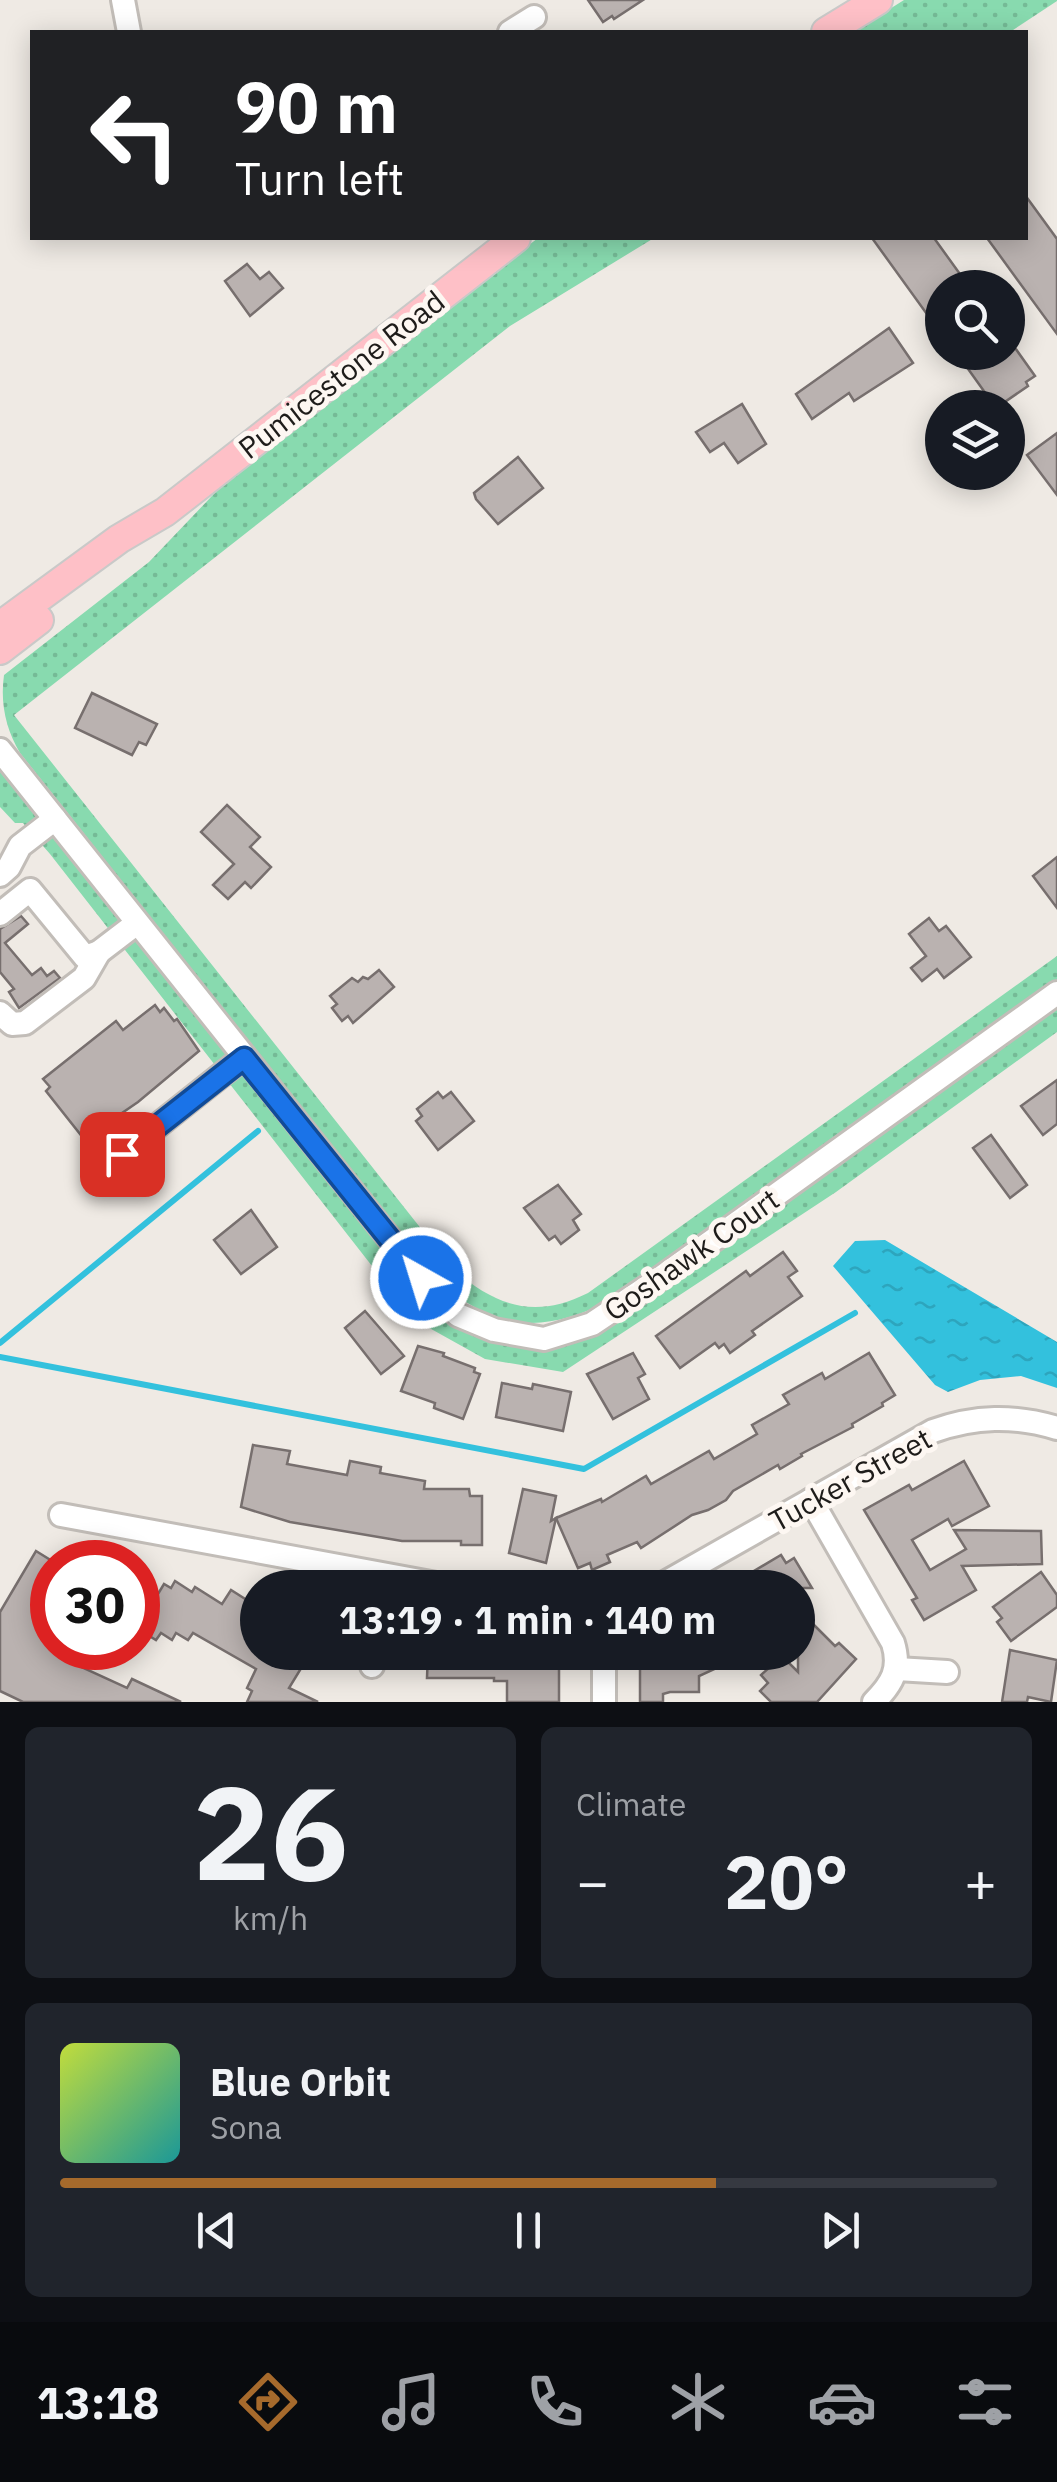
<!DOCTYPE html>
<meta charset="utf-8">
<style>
:root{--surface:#171b24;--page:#20242c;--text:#f1f3f6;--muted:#9ea1a6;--line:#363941;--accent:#a66a2c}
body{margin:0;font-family:"IBM Plex Sans",sans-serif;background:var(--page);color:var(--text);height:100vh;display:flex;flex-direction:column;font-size:38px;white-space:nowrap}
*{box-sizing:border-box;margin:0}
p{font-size:32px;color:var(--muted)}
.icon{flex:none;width:55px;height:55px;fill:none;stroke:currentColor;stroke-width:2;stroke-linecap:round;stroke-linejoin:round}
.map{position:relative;height:1702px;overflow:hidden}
.drawer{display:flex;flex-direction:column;gap:25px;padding:25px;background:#0d0f14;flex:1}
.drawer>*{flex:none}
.top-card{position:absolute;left:30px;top:30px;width:998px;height:210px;border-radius:0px;box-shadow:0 5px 25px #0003;background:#202124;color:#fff;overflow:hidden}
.tools{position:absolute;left:925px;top:270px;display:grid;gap:20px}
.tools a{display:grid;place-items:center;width:100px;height:100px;border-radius:50%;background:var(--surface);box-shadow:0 5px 25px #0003;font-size:50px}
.speed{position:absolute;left:30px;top:1540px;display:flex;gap:20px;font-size:50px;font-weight:700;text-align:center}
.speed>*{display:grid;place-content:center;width:130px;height:130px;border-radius:50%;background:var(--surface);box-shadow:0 5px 25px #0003;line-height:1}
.speed .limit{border:15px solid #d22;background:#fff;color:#111}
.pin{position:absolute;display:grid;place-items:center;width:85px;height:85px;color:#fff;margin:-42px;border-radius:20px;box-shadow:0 5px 15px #0006}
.me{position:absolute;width:110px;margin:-55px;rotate:321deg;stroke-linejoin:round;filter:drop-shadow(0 0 8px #0008)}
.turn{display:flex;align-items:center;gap:35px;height:210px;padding:0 40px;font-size:45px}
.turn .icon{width:130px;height:130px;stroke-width:2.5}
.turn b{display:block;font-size:70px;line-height:85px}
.big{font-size:75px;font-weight:700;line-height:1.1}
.drawer .widget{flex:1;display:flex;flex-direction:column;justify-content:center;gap:15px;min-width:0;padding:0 35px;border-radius:15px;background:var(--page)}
.drawer .dial{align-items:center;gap:0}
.dial b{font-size:130px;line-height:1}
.song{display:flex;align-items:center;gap:30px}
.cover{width:120px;height:120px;border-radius:15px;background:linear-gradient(135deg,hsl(70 70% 55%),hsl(180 70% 35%))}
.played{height:10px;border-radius:5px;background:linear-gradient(90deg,var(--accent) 70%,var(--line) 70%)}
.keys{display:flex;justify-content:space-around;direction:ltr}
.heat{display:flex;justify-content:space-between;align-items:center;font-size:55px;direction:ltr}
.drawer .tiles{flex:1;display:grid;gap:25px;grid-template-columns:1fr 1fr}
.widget:last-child{grid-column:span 2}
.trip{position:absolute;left:240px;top:1570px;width:575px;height:100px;border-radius:50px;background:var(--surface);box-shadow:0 5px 25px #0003;font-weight:700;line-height:100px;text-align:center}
.tabs{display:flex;height:160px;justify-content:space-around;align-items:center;background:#090b0e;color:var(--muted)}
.tabs .icon{width:70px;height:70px}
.tabs .selected{color:var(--accent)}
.tabs b{font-size:45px;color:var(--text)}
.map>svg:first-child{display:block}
.grass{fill:url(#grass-dots)}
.water{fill:url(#water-ripples)}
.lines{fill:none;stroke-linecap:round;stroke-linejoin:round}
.stream{stroke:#33c1dd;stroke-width:6}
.building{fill:#bab2b0;stroke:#776f6e;stroke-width:2.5}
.minor-casing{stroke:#c2bdb8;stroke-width:28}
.major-casing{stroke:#c9c9c8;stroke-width:32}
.minor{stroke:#fff;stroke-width:22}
.major{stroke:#fec0c7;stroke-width:28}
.route-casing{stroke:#114b97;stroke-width:25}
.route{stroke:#1a73e8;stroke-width:18}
.labels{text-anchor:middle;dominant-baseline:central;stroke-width:10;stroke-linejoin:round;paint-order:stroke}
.street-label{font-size:30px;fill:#1e1c1a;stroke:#fdf7f2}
</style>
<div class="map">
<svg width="1057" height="1702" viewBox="0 0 1057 1702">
<defs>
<pattern id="grass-dots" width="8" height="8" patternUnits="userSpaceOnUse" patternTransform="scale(2.5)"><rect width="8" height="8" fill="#88daaf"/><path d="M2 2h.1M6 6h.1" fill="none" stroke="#75ba96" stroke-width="1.8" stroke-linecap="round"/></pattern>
<pattern id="water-ripples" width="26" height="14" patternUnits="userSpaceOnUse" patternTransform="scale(2.5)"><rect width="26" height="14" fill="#33c1dd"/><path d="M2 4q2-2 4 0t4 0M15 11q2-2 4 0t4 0" fill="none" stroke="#2da5bd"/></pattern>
</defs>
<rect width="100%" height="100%" fill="#efeae4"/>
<g class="grass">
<path d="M 904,0 L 1057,0 L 1057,1 L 1010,32 L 853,32 Z"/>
<path d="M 538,238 L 654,238 L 510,326 L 14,715 L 453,1269 C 496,1306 534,1320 588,1293 L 1057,956 L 1057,981 L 613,1299 C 545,1334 496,1333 438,1280 L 20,753 C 6,729 0,704 4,675 L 149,562 L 231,476 Z"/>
<path d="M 0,771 L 431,1303 L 572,1341 L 599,1333 L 618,1321 L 1057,1005 L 1057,1032 L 836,1192 L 563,1372 L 485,1359 L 424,1325 L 372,1266 L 50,854 L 23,823 L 15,823 L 0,807 Z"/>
</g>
<path class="water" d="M 885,1240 L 1057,1342 L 1057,1388 L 1021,1376 L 980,1380 L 948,1392 L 935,1385 L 833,1266 L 855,1241 Z"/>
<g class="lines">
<g class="stream">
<path d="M 0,1343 L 258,1131"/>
<path d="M 0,1357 L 584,1469 L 855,1313"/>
</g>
</g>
<g class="building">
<path d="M 588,0 L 643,0 L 614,19 L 612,16 L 603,22 Z"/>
<path d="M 1025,195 L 1057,239 L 1057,334 L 987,238 L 1025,238 Z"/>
<path d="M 872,238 L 934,238 L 970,288 L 942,288 L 942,335 Z"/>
<path d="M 247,264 L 260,279 L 269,272 L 283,288 L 250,316 L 225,281 Z"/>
<path d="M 889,328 L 913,363 L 854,401 L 849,393 L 812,419 L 796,394 Z"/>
<path d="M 1008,338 L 1035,376 L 1026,382 L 1028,386 L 996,408 L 956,352 L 1008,352 Z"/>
<path d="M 742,404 L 766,444 L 738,463 L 724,443 L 710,452 L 696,432 Z"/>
<path d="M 1057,433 L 1057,495 L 1027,455 Z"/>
<path d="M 518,457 L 543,488 L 498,524 L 476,499 L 474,493 Z"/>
<path d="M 92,693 L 157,724 L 146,745 L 139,742 L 132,755 L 75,728 Z"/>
<path d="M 227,805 L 260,837 L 250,847 L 271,867 L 251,888 L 245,882 L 228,899 L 213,885 L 234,864 L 201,832 Z"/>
<path d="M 1057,857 L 1057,908 L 1033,876 Z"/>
<path d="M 21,916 L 28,924 L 5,943 L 32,975 L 41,968 L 47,976 L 54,971 L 60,978 L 19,1008 L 9,992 L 14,989 L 0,972 L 0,929 Z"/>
<path d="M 929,918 L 939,931 L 946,926 L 971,957 L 944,978 L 937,969 L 922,981 L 911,968 L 926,956 L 909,934 Z"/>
<path d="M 379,970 L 394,987 L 353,1023 L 348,1016 L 342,1021 L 332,1008 L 337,1004 L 330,996 L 352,978 L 358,982 L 363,977 L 368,979 Z"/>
<path d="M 155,1005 L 160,1012 L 164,1008 L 174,1021 L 177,1019 L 199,1051 L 138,1102 L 84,1139 L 46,1091 L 50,1087 L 43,1079 L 116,1021 L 123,1030 Z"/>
<path d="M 1057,1080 L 1057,1124 L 1043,1135 L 1021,1106 Z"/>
<path d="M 438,1092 L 443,1098 L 451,1092 L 474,1121 L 438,1150 L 416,1121 L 422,1116 L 417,1109 Z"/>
<path d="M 991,1135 L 1027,1185 L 1010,1198 L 973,1148 Z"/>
<path d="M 558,1185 L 581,1214 L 573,1220 L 579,1230 L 561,1244 L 555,1236 L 549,1240 L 524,1208 Z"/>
<path d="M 251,1210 L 277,1247 L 241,1274 L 214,1240 Z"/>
<path d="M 783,1252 L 797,1271 L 788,1277 L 802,1296 L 752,1331 L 755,1335 L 730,1353 L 724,1344 L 719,1348 L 715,1343 L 680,1368 L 656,1336 L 746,1271 L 750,1276 Z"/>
<path d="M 365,1311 L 404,1356 L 381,1374 L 345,1328 Z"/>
<path d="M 418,1346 L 444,1353 L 443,1356 L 475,1368 L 474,1372 L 480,1374 L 463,1419 L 434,1408 L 435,1403 L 401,1391 Z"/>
<path d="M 633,1353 L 645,1374 L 638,1378 L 649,1399 L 613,1419 L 587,1374 Z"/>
<path d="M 869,1353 L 895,1395 L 882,1403 L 883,1406 L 852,1424 L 853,1427 L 801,1454 L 802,1456 L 780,1469 L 778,1465 L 733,1491 L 726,1500 L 708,1510 L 692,1515 L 641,1548 L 637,1542 L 607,1555 L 610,1562 L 592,1570 L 590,1563 L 578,1568 L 556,1518 L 601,1499 L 602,1502 L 646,1476 L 651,1484 L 709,1451 L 714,1459 L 757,1434 L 752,1425 L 789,1404 L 783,1395 L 822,1373 L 825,1379 Z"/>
<path d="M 502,1383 L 532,1389 L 533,1384 L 571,1392 L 563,1431 L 496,1417 Z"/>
<path d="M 253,1445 L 290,1451 L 287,1464 L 347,1475 L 350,1461 L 381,1467 L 380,1473 L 425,1481 L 424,1489 L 469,1489 L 470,1496 L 482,1496 L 482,1545 L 461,1545 L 461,1541 L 402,1541 L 290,1522 L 241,1507 Z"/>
<path d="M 964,1461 L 989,1506 L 952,1526 L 948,1519 L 912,1540 L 930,1570 L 966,1549 L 954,1530 L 1041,1531 L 1042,1564 L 962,1566 L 976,1590 L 924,1620 L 912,1600 L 917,1598 L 864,1510 L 909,1485 L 912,1490 Z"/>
<path d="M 523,1489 L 556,1496 L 551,1521 L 556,1518 L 546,1563 L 509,1553 Z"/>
<path d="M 36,1551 L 52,1561 L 52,1648 L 62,1648 L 84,1657 L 79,1666 L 127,1688 L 132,1679 L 181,1702 L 23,1702 L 0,1691 L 0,1612 Z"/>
<path d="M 781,1555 L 786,1563 L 794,1558 L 812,1588 L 737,1588 L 757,1576 L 754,1571 Z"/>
<path d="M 1041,1572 L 1057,1595 L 1057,1607 L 1011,1641 L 997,1622 L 1002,1618 L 993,1607 Z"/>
<path d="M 138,1581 L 158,1594 L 164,1584 L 171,1588 L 175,1581 L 192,1592 L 195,1587 L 222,1604 L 231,1590 L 250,1602 L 247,1606 L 258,1612 L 258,1652 L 311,1652 L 289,1688 L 318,1702 L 247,1702 L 252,1691 L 247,1688 L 256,1669 L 193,1633 L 188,1640 L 176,1633 L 172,1640 L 161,1633 L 156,1640 L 138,1629 Z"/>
<path d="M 814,1625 L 835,1646 L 839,1643 L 856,1659 L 817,1702 L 771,1702 L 760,1691 L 768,1683 L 761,1675 L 782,1656 L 798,1672 L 798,1641 Z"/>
<path d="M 1010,1650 L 1057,1660 L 1051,1702 L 1028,1697 L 1027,1702 L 1002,1702 Z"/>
<path d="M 428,1652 L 559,1652 L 559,1702 L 507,1702 L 507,1681 L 494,1681 L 494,1678 L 427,1678 Z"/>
<path d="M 647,1652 L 681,1652 L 681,1657 L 738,1658 L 699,1676 L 699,1692 L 670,1692 L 663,1694 L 663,1702 L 640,1702 L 640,1657 L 646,1657 Z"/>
</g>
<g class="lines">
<g class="minor-casing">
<g id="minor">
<path d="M 123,0 L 129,32"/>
<path d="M 510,32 L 534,17"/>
<path d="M 0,750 L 421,1278 L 458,1315 L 494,1330 L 544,1339 L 592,1324 L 659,1279 L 1057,993"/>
<path d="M 0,875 L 9,867 L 20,846 L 55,819"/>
<path d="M 0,914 L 30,890 L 85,957 L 99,952 L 137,923"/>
<path d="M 0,1013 L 12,1024 L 25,1023 L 84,978 L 99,952"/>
<path d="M 122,1154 L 244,1057"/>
<path d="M 811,1500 L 893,1643 C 901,1669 892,1684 874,1702"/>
<path d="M 61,1515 L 458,1588"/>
<path d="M 656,1588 L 933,1431 C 975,1416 1014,1415 1057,1428"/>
<path d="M 604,1652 L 604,1702"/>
<path d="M 372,1666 L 374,1652"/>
<path d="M 897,1669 L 947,1672"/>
</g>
</g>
<g class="major-casing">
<g id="major">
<path d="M 826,32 L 878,0"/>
<path d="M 0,626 L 119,539 L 165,512 L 516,238"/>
<path d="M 0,650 L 39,620"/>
</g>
</g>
<use href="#minor" class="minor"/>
<use href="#major" class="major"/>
</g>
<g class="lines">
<g class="route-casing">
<path id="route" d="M 122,1154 L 244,1058 L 421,1278"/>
</g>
<use href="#route" class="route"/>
</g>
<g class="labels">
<g class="street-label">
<text transform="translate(341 374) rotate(-38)">Pumicestone Road</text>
<text transform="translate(691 1254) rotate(-35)">Goshawk Court</text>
<text transform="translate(850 1479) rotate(-29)">Tucker Street</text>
</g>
</g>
</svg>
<div class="tools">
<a><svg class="icon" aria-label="search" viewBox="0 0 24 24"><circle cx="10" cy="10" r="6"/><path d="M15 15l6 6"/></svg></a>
<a><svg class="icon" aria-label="layers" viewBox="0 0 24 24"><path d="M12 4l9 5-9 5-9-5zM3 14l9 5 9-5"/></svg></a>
</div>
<div class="speed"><div class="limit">30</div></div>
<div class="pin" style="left:122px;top:1154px;background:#d93025"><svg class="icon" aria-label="arrive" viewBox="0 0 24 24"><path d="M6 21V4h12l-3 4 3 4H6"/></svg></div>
<svg class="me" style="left:421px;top:1278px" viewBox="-20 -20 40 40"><circle r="17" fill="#1a73e8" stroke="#fff" stroke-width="3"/><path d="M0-11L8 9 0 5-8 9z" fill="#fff"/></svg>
<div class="trip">13:19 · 1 min · 140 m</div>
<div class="top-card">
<div class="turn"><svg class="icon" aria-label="left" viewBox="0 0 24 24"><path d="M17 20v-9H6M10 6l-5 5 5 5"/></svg><div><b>90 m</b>Turn left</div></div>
</div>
</div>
<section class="drawer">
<div class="tiles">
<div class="widget dial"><b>26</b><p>km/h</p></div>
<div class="widget"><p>Climate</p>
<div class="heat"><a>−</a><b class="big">20°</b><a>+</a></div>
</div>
<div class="widget">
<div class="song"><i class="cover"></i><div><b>Blue Orbit</b><p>Sona</p></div></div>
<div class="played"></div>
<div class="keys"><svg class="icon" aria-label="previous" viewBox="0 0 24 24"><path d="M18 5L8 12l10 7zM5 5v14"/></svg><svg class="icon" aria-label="pause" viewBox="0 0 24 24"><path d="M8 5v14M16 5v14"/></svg><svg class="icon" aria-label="next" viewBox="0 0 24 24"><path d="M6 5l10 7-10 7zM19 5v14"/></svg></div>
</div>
</div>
</section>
<nav class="tabs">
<b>13:18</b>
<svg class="icon selected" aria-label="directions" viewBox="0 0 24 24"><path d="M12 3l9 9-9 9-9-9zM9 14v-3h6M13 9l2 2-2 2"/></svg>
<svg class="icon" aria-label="music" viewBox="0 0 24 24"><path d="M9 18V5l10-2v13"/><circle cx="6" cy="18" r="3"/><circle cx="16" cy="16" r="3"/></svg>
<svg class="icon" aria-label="phone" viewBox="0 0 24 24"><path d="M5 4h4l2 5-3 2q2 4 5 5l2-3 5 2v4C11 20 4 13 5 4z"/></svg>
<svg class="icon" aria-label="climate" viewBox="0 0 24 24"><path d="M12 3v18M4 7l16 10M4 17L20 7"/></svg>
<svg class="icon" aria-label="car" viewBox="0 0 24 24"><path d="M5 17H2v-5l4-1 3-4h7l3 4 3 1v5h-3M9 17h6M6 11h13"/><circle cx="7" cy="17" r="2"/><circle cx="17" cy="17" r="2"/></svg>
<svg class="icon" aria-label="filters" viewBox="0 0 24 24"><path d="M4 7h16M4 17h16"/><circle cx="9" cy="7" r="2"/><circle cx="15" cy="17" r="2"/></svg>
</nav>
